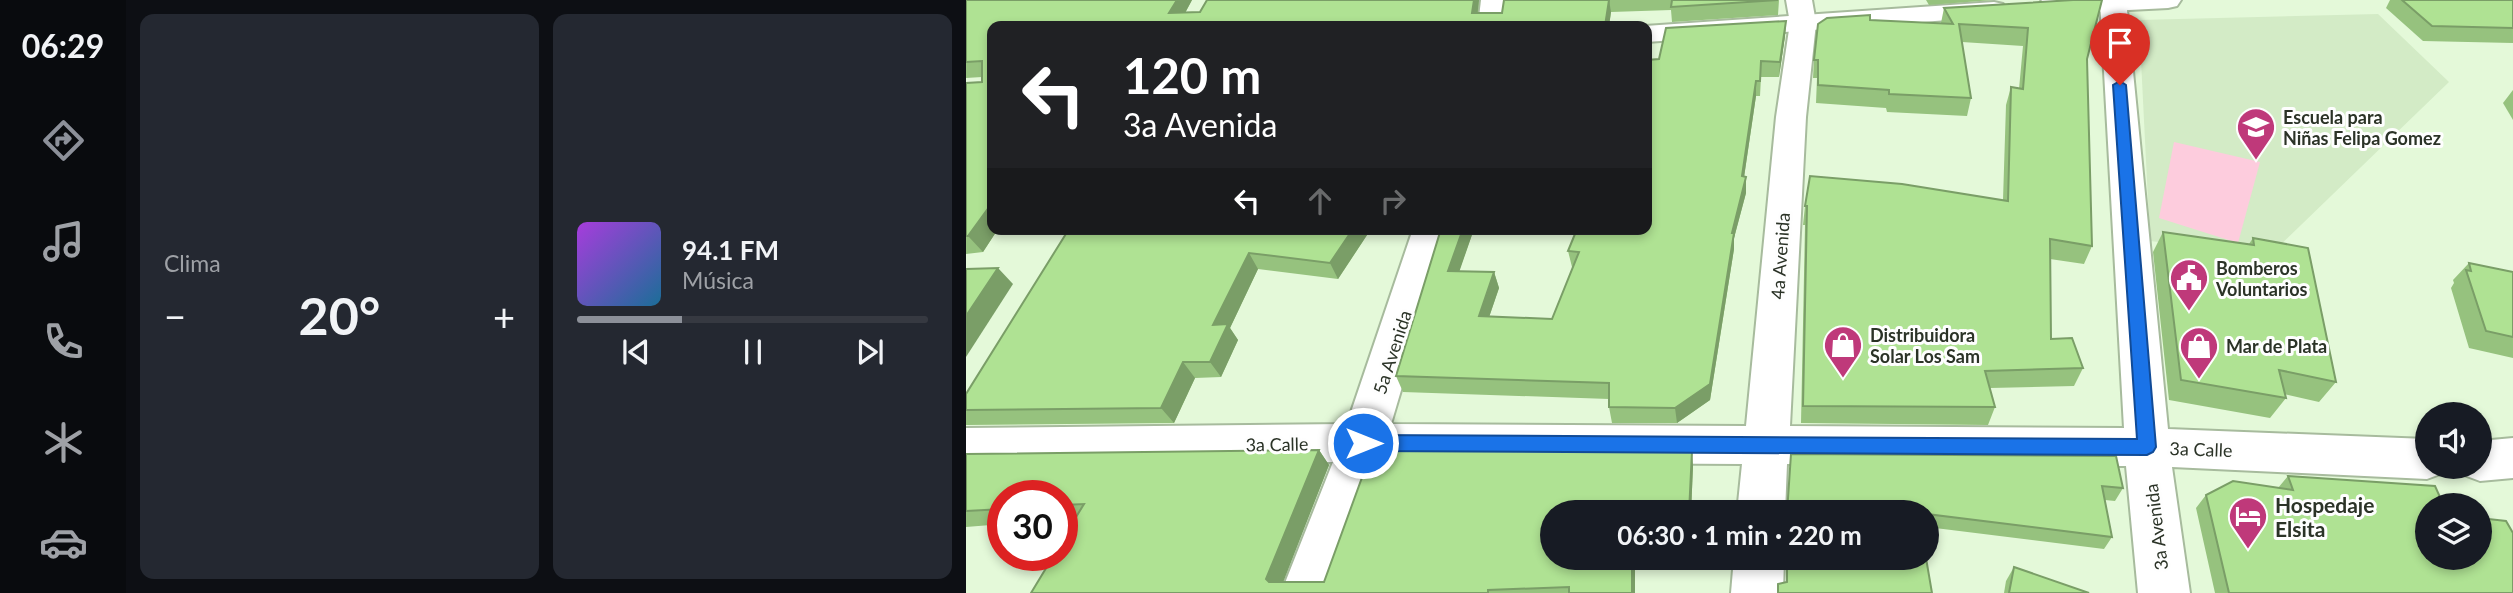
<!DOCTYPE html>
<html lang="es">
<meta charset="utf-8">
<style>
:root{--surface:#171b24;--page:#242831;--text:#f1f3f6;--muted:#9ea1a6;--line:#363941;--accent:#8c9099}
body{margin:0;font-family:Lato,sans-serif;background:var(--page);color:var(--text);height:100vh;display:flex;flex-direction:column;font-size:26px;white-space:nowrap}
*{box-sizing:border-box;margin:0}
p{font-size:23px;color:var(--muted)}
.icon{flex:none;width:38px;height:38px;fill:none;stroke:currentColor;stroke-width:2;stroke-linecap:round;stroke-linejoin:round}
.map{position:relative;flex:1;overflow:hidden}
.details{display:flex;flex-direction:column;gap:14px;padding:14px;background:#0d0f14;width:840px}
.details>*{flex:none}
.guide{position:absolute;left:21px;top:21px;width:665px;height:214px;border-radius:14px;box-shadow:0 4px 10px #0003;background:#202124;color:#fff;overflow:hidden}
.buttons{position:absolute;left:1449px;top:402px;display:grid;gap:14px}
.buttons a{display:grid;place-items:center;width:77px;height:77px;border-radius:50%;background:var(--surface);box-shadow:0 4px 10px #0003;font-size:35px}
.speed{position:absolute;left:21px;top:480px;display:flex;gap:14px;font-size:35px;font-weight:700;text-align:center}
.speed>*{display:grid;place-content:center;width:91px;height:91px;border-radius:50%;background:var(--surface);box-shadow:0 4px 10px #0003;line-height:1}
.speed .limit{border:10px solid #d22;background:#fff;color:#111}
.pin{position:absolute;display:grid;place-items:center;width:60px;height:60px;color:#fff;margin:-72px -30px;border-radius:50% 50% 50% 0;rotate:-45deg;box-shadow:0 0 7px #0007}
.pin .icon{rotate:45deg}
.me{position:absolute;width:77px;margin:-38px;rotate:90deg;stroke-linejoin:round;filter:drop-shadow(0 0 5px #0008)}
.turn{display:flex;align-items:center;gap:24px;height:147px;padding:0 21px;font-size:32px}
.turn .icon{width:91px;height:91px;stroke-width:2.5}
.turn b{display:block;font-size:49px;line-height:60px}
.lanes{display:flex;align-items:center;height:66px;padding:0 21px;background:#0003;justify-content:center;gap:35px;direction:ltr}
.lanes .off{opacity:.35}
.big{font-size:52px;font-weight:700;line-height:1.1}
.details .card{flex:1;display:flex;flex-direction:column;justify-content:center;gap:10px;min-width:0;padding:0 24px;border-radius:14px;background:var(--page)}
.song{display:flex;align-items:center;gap:21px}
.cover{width:84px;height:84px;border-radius:10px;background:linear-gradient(135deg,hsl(280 70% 55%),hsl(200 70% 35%))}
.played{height:7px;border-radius:4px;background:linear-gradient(90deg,var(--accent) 30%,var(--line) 30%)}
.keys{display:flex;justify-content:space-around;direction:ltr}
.heat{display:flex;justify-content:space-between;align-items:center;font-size:38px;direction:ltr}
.details .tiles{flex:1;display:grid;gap:14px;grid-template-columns:repeat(2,1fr)}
.trip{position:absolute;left:574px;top:500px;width:399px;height:70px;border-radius:35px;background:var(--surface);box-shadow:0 4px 10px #0003;font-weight:700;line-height:70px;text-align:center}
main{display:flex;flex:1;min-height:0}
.tabs{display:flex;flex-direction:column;width:126px;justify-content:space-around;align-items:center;background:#090b0e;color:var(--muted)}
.tabs .icon{width:49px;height:49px}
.tabs .selected{color:var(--accent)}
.tabs b{font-size:32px;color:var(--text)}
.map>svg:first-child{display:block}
.built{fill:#d3ebc6}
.green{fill:#fdccdd}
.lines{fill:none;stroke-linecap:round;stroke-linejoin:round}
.minor-casing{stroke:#a7bb9d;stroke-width:4}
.major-casing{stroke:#a7bb9d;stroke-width:4}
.minor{fill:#fff;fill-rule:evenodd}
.major{fill:#fff;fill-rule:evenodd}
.wall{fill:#96c27e}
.shaded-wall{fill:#7a9e67}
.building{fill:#afe293;stroke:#7a9e67;stroke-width:2}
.route{fill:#1a73e8;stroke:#114b97;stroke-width:2}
.labels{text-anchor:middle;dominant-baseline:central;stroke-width:6;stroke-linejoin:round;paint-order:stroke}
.poi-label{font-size:18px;font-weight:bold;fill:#2b3327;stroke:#fefefe;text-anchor:start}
.street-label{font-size:18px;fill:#2b3327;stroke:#fefefe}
.near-poi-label{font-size:21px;font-weight:bold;fill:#2b3327;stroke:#fefefe;text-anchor:start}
</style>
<main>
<nav class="tabs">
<b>06:29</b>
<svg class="icon selected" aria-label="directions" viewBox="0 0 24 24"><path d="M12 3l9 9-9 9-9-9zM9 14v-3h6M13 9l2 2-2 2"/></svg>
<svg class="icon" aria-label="music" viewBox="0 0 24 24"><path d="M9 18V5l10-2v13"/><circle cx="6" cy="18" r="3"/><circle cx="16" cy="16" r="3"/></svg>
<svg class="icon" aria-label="phone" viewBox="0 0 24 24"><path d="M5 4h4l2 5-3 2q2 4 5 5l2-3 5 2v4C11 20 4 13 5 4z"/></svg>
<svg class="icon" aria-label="climate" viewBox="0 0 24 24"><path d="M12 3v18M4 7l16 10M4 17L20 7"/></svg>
<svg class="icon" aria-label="car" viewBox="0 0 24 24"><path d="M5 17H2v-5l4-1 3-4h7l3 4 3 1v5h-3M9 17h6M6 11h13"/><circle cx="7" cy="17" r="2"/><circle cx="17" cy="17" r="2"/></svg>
</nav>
<section class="details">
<div class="tiles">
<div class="card"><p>Clima</p>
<div class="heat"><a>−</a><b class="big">20°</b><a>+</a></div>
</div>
<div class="card">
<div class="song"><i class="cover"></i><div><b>94.1 FM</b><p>Música</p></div></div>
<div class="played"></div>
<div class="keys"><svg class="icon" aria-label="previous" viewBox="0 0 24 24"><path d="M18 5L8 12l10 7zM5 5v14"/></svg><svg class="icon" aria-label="pause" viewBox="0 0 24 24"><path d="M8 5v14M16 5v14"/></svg><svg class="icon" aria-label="next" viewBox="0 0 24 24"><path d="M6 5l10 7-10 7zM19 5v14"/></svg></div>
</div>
</div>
</section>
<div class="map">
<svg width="1547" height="593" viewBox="0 0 1547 593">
<rect width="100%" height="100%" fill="#e4f9d9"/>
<path class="built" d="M 1412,14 L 1483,82 L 1304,255 L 1184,241 L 1173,20 Z"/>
<path class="green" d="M 1208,142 L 1294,162 L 1272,243 L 1193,218 Z"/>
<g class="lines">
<g class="minor-casing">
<g id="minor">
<path d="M 515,0 L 541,0 L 538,26 L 512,26 Z"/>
<path d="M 820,0 L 846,0 L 850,23 L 840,117 L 824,426 L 1158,428 L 1134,0 L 1160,0 L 1202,429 L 1461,439 L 1461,467 L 1480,467 L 1477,473 L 1461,479 L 1206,467 L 1224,593 L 1172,593 L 1160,466 L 821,464 L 819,513 L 771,513 L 776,464 L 413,462 L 367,593 L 315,593 L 367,462 L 0,466 L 0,428 L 381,424 L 447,229 L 483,229 L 425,424 L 780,426 L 810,117 L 824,23 Z"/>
<path d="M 1547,438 L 1547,478 L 1514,481 L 1498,475 L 1494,467 L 1514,467 L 1514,441 Z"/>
<path d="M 768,558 L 818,558 L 817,593 L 765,593 Z"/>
</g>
</g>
<g class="major-casing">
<g id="major">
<path d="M 1076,0 L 1215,0 L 1211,6 L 1202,8 L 1085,14 L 1076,12 L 1072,6 Z"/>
<path d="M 1028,2 L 1037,4 L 1041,10 L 1037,16 L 681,42 L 679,26 Z"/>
</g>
</g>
<use href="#minor" class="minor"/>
<use href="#major" class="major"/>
</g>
<g class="wall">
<path d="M 0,0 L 226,0 L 219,13 L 234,12 L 241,0 L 513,0 L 512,13 L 536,13 L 538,0 L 813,0 L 812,15 L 706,22 L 705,10 L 645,12 L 643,26 L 26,26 L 26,229 L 32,229 L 17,252 L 0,254 L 0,83 L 16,82 L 16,77 L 0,78 Z"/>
<path d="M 960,0 L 1027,0 L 963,5 Z"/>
<path d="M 1107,0 L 1121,59 L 1126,246 L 1118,264 L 1084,259 L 1085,339 L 1117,368 L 1108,386 L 1024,388 L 1029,407 L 1022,425 L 835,423 L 839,225 L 837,225 L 839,206 L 1037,200 L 1040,105 L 1045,87 L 1053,89 L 1057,46 L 996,42 L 1005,98 L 1001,116 L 921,112 L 920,108 L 850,103 L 851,78 L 847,78 L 848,60 L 904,20 L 975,23 L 978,8 Z"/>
<path d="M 1424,0 L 1547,0 L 1547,43 L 1457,41 L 1420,8 Z"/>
<path d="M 820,21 L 819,36 L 813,77 L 795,77 L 794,96 L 790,96 L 778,177 L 780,177 L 780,193 L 768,238 L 768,249 L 744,400 L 711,423 L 646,423 L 643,407 L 643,399 L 437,392 L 430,376 L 475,229 L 508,229 L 493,271 L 528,272 L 533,288 L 523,317 L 586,319 L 607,267 L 606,267 L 602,251 L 693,59 Z"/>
<path d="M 1547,90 L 1547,120 L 1537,103 Z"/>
<path d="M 103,229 L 405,229 L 372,279 L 292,269 L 264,328 L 272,340 L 255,377 L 229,378 L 208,423 L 0,425 L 0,394 Z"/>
<path d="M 1197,232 L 1283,244 L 1287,238 L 1370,382 L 1353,402 L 1318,394 L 1320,398 L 1304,418 L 1203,400 L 1187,252 Z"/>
<path d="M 1503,263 L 1547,272 L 1547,358 L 1503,348 L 1485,288 L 1488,283 L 1487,280 Z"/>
<path d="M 353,450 L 363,465 L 316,582 L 358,582 L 727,466 L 725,513 L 586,513 L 586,558 L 669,558 L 669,593 L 65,593 L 108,520 L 96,521 L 96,495 L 37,495 L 37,524 L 0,527 L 0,454 Z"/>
<path d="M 825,454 L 1157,488 L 1149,501 L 1139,500 L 1146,537 L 1138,549 L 961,527 L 961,513 L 821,513 Z"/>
<path d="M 1322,476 L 1461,506 L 1547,593 L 1249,593 L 1230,508 L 1240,495 L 1312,488 Z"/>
<path d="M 1048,567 L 1123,593 L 1038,593 L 1040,581 Z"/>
</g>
<g class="shaded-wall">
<path d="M 211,0 L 226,0 L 212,26 L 203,13 Z"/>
<path d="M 508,0 L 513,0 L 510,26 L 506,13 Z"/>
<path d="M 643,0 L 645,12 L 643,26 L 639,26 Z"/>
<path d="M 820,21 L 819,36 L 813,77 L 814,62 Z"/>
<path d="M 790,81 L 790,96 L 776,191 L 780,177 L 780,193 L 768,238 L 768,249 L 744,400 L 711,423 L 709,408 L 766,233 L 776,176 Z"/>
<path d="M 26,203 L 26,229 L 32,229 L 17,252 L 2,236 Z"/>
<path d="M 387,229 L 405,229 L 372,279 L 364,263 Z"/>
<path d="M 497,229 L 508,229 L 488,287 L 482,271 Z"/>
<path d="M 283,253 L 292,269 L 264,328 L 272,340 L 255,377 L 244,362 L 247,325 Z"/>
<path d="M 32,268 L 47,284 L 0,357 L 0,316 Z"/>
<path d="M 528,272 L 533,288 L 518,332 L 513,316 Z"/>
<path d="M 217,362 L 229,378 L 208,423 L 195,408 Z"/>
<path d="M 353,450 L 363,465 L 313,593 L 300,579 Z"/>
<path d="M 726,451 L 727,466 L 725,513 L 723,513 Z"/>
<rect x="666" y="558" width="3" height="35"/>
</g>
<g class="building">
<path d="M 0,0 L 211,0 L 203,13 L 234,12 L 241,0 L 508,0 L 506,13 L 536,13 L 538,0 L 643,0 L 639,26 L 26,26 L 26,203 L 2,236 L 0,236 L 0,83 L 16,82 L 16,61 L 0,62 Z"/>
<path d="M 706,0 L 812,0 L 705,7 Z"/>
<path d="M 1107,0 L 1136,0 L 1121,59 L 1126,246 L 1084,239 L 1085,339 L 1106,338 L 1117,368 L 1019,371 L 1029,407 L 837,406 L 841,206 L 839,206 L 844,176 L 936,184 L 1042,201 L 1045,87 L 1057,89 L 1062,28 L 993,24 L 1005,98 L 923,94 L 923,90 L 852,85 L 852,60 L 848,60 L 852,24 L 861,18 L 904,15 L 904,20 L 987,24 L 978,8 Z"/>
<path d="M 1436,0 L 1547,0 L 1547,28 L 1466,26 Z"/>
<path d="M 820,21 L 814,62 L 795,61 L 794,81 L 790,81 L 776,176 L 780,177 L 766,233 L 768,233 L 744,384 L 709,408 L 643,407 L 643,383 L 430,376 L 475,229 L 497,229 L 482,271 L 528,272 L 513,316 L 586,319 L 613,252 L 602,251 L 611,229 L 681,229 L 681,60 L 693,59 L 700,28 Z"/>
<path d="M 103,229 L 387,229 L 364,263 L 283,253 L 247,325 L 262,324 L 244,362 L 217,362 L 195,408 L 0,410 L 0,394 Z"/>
<path d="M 1197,232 L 1288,245 L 1287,238 L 1342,248 L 1370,382 L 1313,370 L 1320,398 L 1215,380 Z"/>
<path d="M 1503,263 L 1547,272 L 1547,337 L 1520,331 L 1500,270 L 1505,271 Z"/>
<path d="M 32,268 L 0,316 L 0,269 Z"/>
<path d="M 353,450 L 300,579 L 303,582 L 358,582 L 406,450 L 726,451 L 723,513 L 586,513 L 586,558 L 666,558 L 666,593 L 603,593 L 603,587 L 522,590 L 522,593 L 65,593 L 88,555 L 96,555 L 96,540 L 118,504 L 96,505 L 96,495 L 37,495 L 37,509 L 0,511 L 0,454 Z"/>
<path d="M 825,454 L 1150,456 L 1157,488 L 1136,486 L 1146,537 L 961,514 L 961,513 L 948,513 L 914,509 L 913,513 L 821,513 Z"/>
<path d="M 1322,476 L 1469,486 L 1478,506 L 1461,506 L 1461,558 L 1514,558 L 1514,518 L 1540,521 L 1547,533 L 1547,593 L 1263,593 L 1240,495 L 1267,481 L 1327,490 Z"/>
<path d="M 821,558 L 960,558 L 966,593 L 812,593 L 812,584 L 821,582 Z"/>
<path d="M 1048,567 L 1123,593 L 1043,593 Z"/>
</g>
<path class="route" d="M 1154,81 L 1160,85 L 1190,447 L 1187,452 L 1181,455 L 397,451 L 391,448 L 388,443 L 391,437 L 397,435 L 1171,439 L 1147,85 Z"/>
<defs>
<g id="school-pin" transform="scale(2.0125)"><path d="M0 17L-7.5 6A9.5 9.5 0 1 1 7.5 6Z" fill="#bf397a" stroke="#fefefe"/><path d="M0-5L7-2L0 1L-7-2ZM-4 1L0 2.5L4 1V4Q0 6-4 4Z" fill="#fff"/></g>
<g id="civic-pin" transform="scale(2.0125)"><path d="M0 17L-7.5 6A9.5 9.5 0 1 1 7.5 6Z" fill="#bf397a" stroke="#fefefe"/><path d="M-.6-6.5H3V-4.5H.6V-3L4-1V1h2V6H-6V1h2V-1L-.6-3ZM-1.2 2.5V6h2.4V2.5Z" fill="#fff"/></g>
<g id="shop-pin" transform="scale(2.0125)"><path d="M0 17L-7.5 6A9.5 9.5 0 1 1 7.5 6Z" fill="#bf397a" stroke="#fefefe"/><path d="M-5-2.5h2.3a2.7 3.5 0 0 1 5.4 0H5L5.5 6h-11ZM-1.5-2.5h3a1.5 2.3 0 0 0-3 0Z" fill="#fff"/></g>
<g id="hotel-pin" transform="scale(2.0125)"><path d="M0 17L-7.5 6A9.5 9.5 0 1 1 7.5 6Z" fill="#bf397a" stroke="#fefefe"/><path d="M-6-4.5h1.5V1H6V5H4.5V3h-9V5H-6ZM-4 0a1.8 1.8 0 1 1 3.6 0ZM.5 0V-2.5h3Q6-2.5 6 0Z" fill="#fff"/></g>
</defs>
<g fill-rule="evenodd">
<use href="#school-pin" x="1290" y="127"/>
<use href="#civic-pin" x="1223" y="278"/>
<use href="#shop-pin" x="877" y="345"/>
<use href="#shop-pin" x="1233" y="346"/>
<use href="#hotel-pin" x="1282" y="516"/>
</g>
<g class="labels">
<g class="poi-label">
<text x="1317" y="117">Escuela para<tspan x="1317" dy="21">Niñas Felipa Gomez</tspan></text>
<text x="1250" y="268">Bomberos<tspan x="1250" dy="21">Voluntarios</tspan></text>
<text x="904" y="335">Distribuidora<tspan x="904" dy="21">Solar Los Sam</tspan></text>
<text x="1260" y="346">Mar de Plata</text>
</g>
<g class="street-label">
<text transform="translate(814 256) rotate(-86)">4a Avenida</text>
<text transform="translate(426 352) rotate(-72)">5a Avenida</text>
<text transform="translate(311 444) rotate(-1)">3a Calle</text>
<text transform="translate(1235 449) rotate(2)">3a Calle</text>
<text transform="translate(1190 527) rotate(-97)">3a Avenida</text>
</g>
<g class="near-poi-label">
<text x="1309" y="504">Hospedaje<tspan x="1309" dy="24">Elsita</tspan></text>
</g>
</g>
</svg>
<div class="buttons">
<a><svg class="icon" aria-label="sound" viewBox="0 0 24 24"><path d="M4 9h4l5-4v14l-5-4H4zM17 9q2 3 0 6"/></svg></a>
<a><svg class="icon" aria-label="layers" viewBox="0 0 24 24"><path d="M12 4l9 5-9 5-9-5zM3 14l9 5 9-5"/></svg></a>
</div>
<div class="speed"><div class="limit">30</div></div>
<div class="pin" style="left:1154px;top:85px;background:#d93025"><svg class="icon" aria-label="arrive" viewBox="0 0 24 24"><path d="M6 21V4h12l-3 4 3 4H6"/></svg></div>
<svg class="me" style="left:397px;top:443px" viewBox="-20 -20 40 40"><circle r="17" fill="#1a73e8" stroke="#fff" stroke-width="3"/><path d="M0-11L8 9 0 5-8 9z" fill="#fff"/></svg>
<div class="trip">06:30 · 1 min · 220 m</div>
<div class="guide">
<div class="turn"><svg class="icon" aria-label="left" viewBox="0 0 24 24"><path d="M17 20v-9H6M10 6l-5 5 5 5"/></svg><div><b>120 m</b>3a Avenida</div></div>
<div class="lanes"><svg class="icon" aria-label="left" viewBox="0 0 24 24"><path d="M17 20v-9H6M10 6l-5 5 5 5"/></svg><svg class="icon off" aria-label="ahead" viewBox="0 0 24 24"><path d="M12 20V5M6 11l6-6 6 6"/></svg><svg class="icon off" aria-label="right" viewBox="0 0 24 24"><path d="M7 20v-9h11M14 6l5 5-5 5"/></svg></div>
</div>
</div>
</main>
